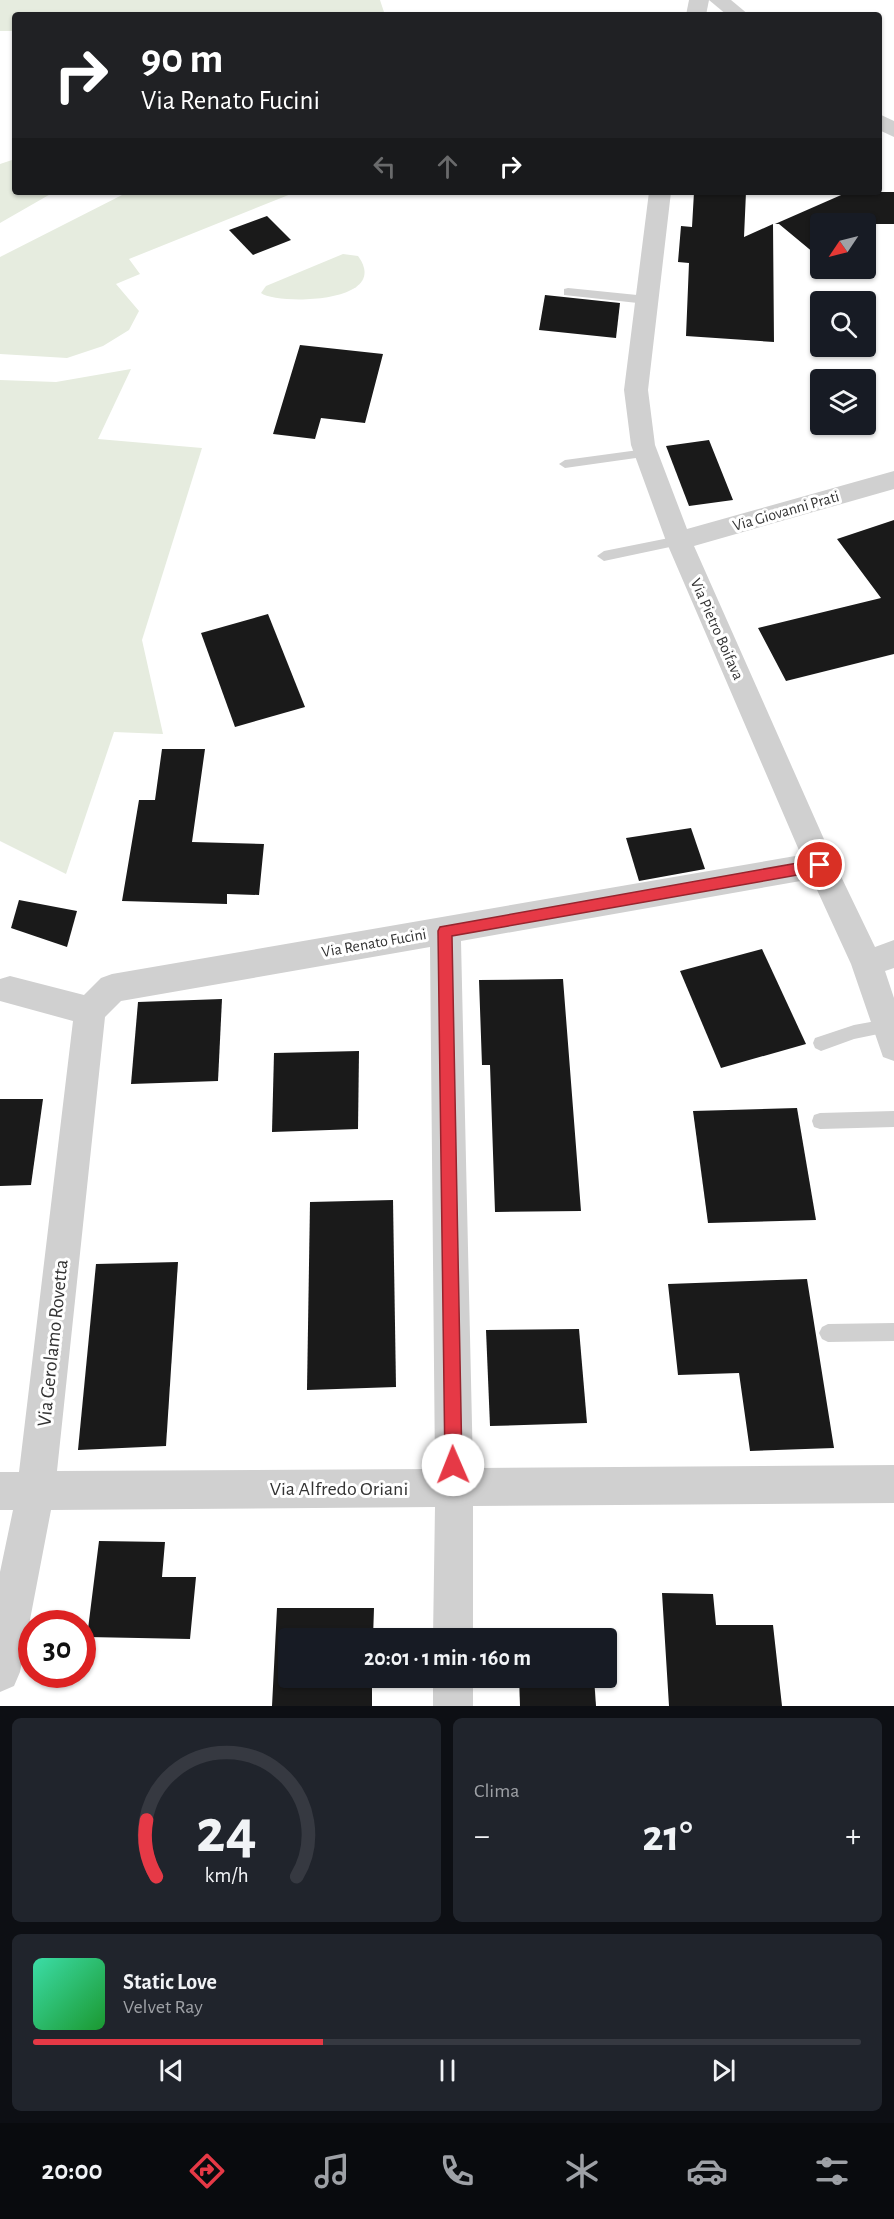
<!DOCTYPE html>
<html lang="it">
<meta charset="utf-8">
<style>
:root{--surface:#171b24;--page:#20242c;--text:#f1f3f6;--muted:#9ea1a6;--line:#363941;--accent:#e63946}
body{margin:0;font-family:"Alegreya Sans",sans-serif;background:var(--page);color:var(--text);height:100vh;display:flex;flex-direction:column;font-size:22px;white-space:nowrap}
*{box-sizing:border-box;margin:0}
p{font-size:20px;color:var(--muted)}
.icon{flex:none;width:33px;height:33px;fill:none;stroke:currentColor;stroke-width:2;stroke-linecap:round;stroke-linejoin:round}
.map{position:relative;height:1706px;overflow:hidden}
.details{display:flex;flex-direction:column;gap:12px;padding:12px;background:#0d0f14;flex:1}
.details>*{flex:none}
.top-card{position:absolute;left:12px;top:12px;width:870px;height:183px;border-radius:6px;box-shadow:0 2px 4px #0004;background:#202124;color:#fff;overflow:hidden}
.needle{width:39px;rotate:235deg}
.fabs{position:absolute;left:810px;top:213px;display:grid;gap:12px}
.fabs a{display:grid;place-items:center;width:66px;height:66px;border-radius:6px;background:var(--surface);box-shadow:0 2px 4px #0004;font-size:30px}
.speed{position:absolute;left:18px;top:1610px;display:flex;gap:12px;font-size:30px;font-weight:700;text-align:center}
.speed>*{display:grid;place-content:center;width:78px;height:78px;border-radius:50%;background:var(--surface);box-shadow:0 2px 4px #0004;line-height:1}
.speed .limit{border:9px solid #d22;background:#fff;color:#111}
.pin{position:absolute;display:grid;place-items:center;width:51px;height:51px;color:#fff;margin:-26px;border:3px solid #fff;border-radius:50%;box-shadow:0 2px 6px #0007}
.me{position:absolute;width:66px;margin:-33px;rotate:359deg;stroke-linejoin:round;filter:drop-shadow(0 0 4px #0008)}
.turn{display:flex;align-items:center;gap:21px;height:126px;padding:0 30px;font-size:27px}
.turn .icon{width:78px;height:78px;stroke-width:2.5}
.turn b{display:block;font-size:42px;line-height:51px}
.lanes{display:flex;align-items:center;height:57px;padding:0 30px;background:#0003;justify-content:center;gap:30px;direction:ltr}
.lanes .off{opacity:.35}
.big{font-size:45px;font-weight:700;line-height:1.1}
.details .tile{flex:1;display:flex;flex-direction:column;justify-content:center;gap:9px;min-width:0;padding:0 21px;border-radius:9px;background:var(--page)}
.details .dial{align-items:center;gap:0}
.dial svg{height:156px;overflow:visible;fill:none;stroke:var(--line);stroke-width:7;stroke-linecap:round;text-anchor:middle}
.dial text{fill:var(--text);stroke:none}
.song{display:flex;align-items:center;gap:18px}
.cover{width:72px;height:72px;border-radius:9px;background:linear-gradient(135deg,hsl(160 70% 55%),hsl(130 70% 35%))}
.played{height:6px;border-radius:3px;background:linear-gradient(90deg,var(--accent) 35%,var(--line) 35%)}
.keys{display:flex;justify-content:space-around;direction:ltr}
.heat{display:flex;justify-content:space-between;align-items:center;font-size:33px;direction:ltr}
.details .tiles{flex:1;display:grid;gap:12px;grid-template-columns:1fr 1fr}
.tile:last-child{grid-column:span 2}
.trip{position:absolute;left:278px;top:1628px;width:339px;height:60px;border-radius:6px;background:var(--surface);box-shadow:0 2px 4px #0004;font-weight:700;line-height:60px;text-align:center}
.menu{display:flex;height:96px;justify-content:space-around;align-items:center;background:#090b0e;color:var(--muted)}
.menu .icon{width:42px;height:42px}
.menu .selected{color:var(--accent)}
.menu b{font-size:27px;color:var(--text)}
.map>svg:first-child{display:block}
.green{fill:#e6ecdf}
.building{fill:#1a1a1a}
.lines{fill:none;stroke-linecap:round;stroke-linejoin:round}
.lane{fill:#d0d0d0;fill-rule:evenodd}
.street{fill:#d0d0d0;fill-rule:evenodd}
.route{fill:#e63946;stroke:#96252e;stroke-width:1.5}
.labels{text-anchor:middle;dominant-baseline:central;stroke-width:6;stroke-linejoin:round;paint-order:stroke}
.street-label{font-size:16px;fill:#333;stroke:#fff}
.near-street-label{font-size:20px;fill:#333;stroke:#fff}
</style>
<div class="map">
<svg width="894" height="1706" viewBox="0 0 894 1706">
<rect width="100%" height="100%" fill="#fff"/>
<g class="green">
<path d="M 0,0 L 380,0 L 385,15 L 15,15 L 15,31 L 0,31 Z"/>
<path d="M 15,159 L 15,192 L 54,192 L 0,223 L 0,164 Z"/>
<path d="M 128,192 L 296,192 L 129,259 L 140,274 L 116,284 L 139,311 L 129,330 L 103,346 L 67,358 L 0,354 L 0,257 Z"/>
<path d="M 343,254 L 358,256 C 393,304 277,305 261,293 L 266,286 Z"/>
<path d="M 131,369 L 98,439 L 202,448 L 142,640 L 163,734 L 114,732 L 66,874 L 0,841 L 0,380 L 56,382 Z"/>
</g>
<g class="building">
<path d="M 694,192 L 746,192 L 744,237 L 773,224 L 774,342 L 686,336 L 689,263 L 678,262 L 681,226 L 692,227 Z"/>
<path d="M 848,192 L 894,192 L 894,224 L 820,224 L 820,258 L 779,224 L 775,224 Z"/>
<path d="M 267,216 L 291,240 L 253,255 L 229,230 Z"/>
<path d="M 545,295 L 620,303 L 616,338 L 539,330 Z"/>
<path d="M 300,345 L 383,354 L 365,423 L 321,418 L 315,439 L 273,434 Z"/>
<path d="M 709,440 L 733,500 L 689,506 L 666,446 Z"/>
<path d="M 894,520 L 894,654 L 786,681 L 758,628 L 881,598 L 837,539 Z"/>
<path d="M 268,614 L 305,707 L 235,727 L 201,633 Z"/>
<path d="M 162,749 L 205,749 L 192,842 L 264,844 L 259,895 L 227,894 L 227,904 L 122,901 L 139,800 L 155,800 Z"/>
<path d="M 691,828 L 705,869 L 639,881 L 626,838 Z"/>
<path d="M 19,900 L 77,911 L 67,947 L 11,928 Z"/>
<path d="M 762,949 L 806,1044 L 721,1068 L 680,971 Z"/>
<path d="M 563,979 L 581,1211 L 495,1212 L 490,1065 L 482,1065 L 479,980 Z"/>
<path d="M 222,999 L 218,1081 L 131,1084 L 138,1002 Z"/>
<path d="M 359,1051 L 358,1129 L 272,1132 L 274,1053 Z"/>
<path d="M 0,1099 L 43,1099 L 31,1185 L 0,1186 Z"/>
<path d="M 797,1108 L 816,1220 L 708,1223 L 693,1111 Z"/>
<path d="M 393,1200 L 396,1387 L 307,1390 L 310,1202 Z"/>
<path d="M 178,1262 L 166,1446 L 78,1450 L 96,1264 Z"/>
<path d="M 807,1279 L 834,1448 L 750,1451 L 739,1373 L 678,1375 L 668,1284 Z"/>
<path d="M 579,1329 L 587,1423 L 490,1426 L 486,1330 Z"/>
<path d="M 99,1541 L 165,1542 L 162,1577 L 196,1577 L 190,1639 L 87,1637 Z"/>
<path d="M 662,1593 L 713,1594 L 716,1625 L 773,1625 L 782,1706 L 669,1706 Z"/>
<path d="M 277,1608 L 374,1608 L 373,1638 L 288,1638 L 288,1677 L 372,1677 L 372,1706 L 272,1706 Z"/>
<path d="M 519,1677 L 594,1677 L 596,1706 L 520,1706 Z"/>
</g>
<g class="lines">
<g class="lane">
<path d="M 568,288 L 647,296 L 653,300 L 647,304 L 564,295 L 564,289 Z"/>
<path d="M 646,449 L 650,450 L 652,453 L 650,456 L 565,468 L 559,464 L 565,460 Z"/>
<path d="M 679,536 L 684,538 L 686,541 L 684,544 L 604,561 L 597,556 L 604,551 Z"/>
<path d="M 887,1019 L 894,1024 L 893,1031 L 854,1039 L 821,1051 L 815,1048 L 813,1043 L 815,1038 L 854,1025 Z"/>
<path d="M 894,1111 L 894,1127 L 820,1129 L 814,1127 L 812,1121 L 814,1115 L 820,1113 Z"/>
<path d="M 894,1323 L 894,1341 L 828,1342 L 822,1339 L 819,1333 L 822,1327 L 828,1324 Z"/>
</g>
<g class="street">
<path d="M 689,0 L 709,0 L 706,15 L 686,15 Z"/>
<path d="M 709,0 L 731,0 L 749,15 L 727,15 Z"/>
<path d="M 879,114 L 894,121 L 894,137 L 879,130 Z"/>
<path d="M 649,192 L 671,192 L 648,390 L 655,445 L 687,529 L 894,471 L 894,489 L 694,546 L 835,864 L 875,947 L 894,940 L 894,968 L 885,971 L 894,998 L 894,1061 L 883,1057 L 851,964 L 812,879 L 461,941 L 473,1468 L 894,1465 L 894,1503 L 473,1506 L 473,1638 L 433,1638 L 435,1507 L 51,1510 L 20,1672 L 14,1686 L 0,1692 L 0,1572 L 13,1510 L 0,1510 L 0,1472 L 19,1472 L 73,1021 L 0,1001 L 0,979 L 10,976 L 84,995 L 101,978 L 112,974 L 801,855 L 666,541 L 631,445 L 624,390 ZM 430,947 L 435,1469 L 57,1471 L 105,1017 L 121,1001 Z"/>
<rect x="433" y="1677" width="40" height="29"/>
</g>
</g>
<path class="route" d="M 820,859 L 825,861 L 827,865 L 825,869 L 820,871 L 452,936 L 462,1465 L 459,1471 L 453,1474 L 447,1471 L 445,1465 L 438,931 L 440,927 Z"/>
<g class="labels">
<g class="street-label">
<text transform="translate(786 511) rotate(-16)">Via Giovanni Prati</text>
<text transform="translate(717 629) rotate(66)">Via Pietro Boifava</text>
<text transform="translate(374 943) rotate(-10)">Via Renato Fucini</text>
</g>
<g class="near-street-label">
<text transform="translate(53 1343) rotate(-84)">Via Gerolamo Rovetta</text>
<text x="339" y="1489">Via Alfredo Oriani</text>
</g>
</g>
</svg>
<div class="fabs">
<a><svg class="needle" viewBox="-14 -14 28 28"><path d="M0-13l5 13h-10z" fill="#e53935"/><path d="M0 13l5-13h-10z" fill="#9ea1a6"/></svg></a>
<a><svg class="icon" aria-label="search" viewBox="0 0 24 24"><circle cx="10" cy="10" r="6"/><path d="M15 15l6 6"/></svg></a>
<a><svg class="icon" aria-label="layers" viewBox="0 0 24 24"><path d="M12 4l9 5-9 5-9-5zM3 14l9 5 9-5"/></svg></a>
</div>
<div class="speed"><div class="limit">30</div></div>
<div class="pin" style="left:820px;top:865px;background:#d93025"><svg class="icon" aria-label="arrive" viewBox="0 0 24 24"><path d="M6 21V4h12l-3 4 3 4H6"/></svg></div>
<svg class="me" style="left:453px;top:1465px" viewBox="-20 -20 40 40"><circle r="19" fill="#fff"/><path d="M0-13L10 11 0 6-10 11z" fill="#e63946"/></svg>
<div class="trip">20:01 · 1 min · 160 m</div>
<div class="top-card">
<div class="turn"><svg class="icon" aria-label="right" viewBox="0 0 24 24"><path d="M7 20v-9h11M14 6l5 5-5 5"/></svg><div><b>90 m</b>Via Renato Fucini</div></div>
<div class="lanes"><svg class="icon off" aria-label="left" viewBox="0 0 24 24"><path d="M17 20v-9H6M10 6l-5 5 5 5"/></svg><svg class="icon off" aria-label="ahead" viewBox="0 0 24 24"><path d="M12 20V5M6 11l6-6 6 6"/></svg><svg class="icon" aria-label="right" viewBox="0 0 24 24"><path d="M7 20v-9h11M14 6l5 5-5 5"/></svg></div>
</div>
</div>
<section class="details">
<div class="tiles">
<div class="tile dial"><svg viewBox="0 0 100 80">
<path d="M14 69A42 42 0 1 1 86 69"/>
<path d="M14 69A42 42 0 0 1 9 40" stroke="#e63946"/>
<text x="50" y="56" font-size="32" font-weight="700">24</text>
<text x="50" y="72" font-size="11">km/h</text>
</svg></div>
<div class="tile"><p>Clima</p>
<div class="heat"><a>−</a><b class="big">21°</b><a>+</a></div>
</div>
<div class="tile">
<div class="song"><i class="cover"></i><div><b>Static Love</b><p>Velvet Ray</p></div></div>
<div class="played"></div>
<div class="keys"><svg class="icon" aria-label="previous" viewBox="0 0 24 24"><path d="M18 5L8 12l10 7zM5 5v14"/></svg><svg class="icon" aria-label="pause" viewBox="0 0 24 24"><path d="M8 5v14M16 5v14"/></svg><svg class="icon" aria-label="next" viewBox="0 0 24 24"><path d="M6 5l10 7-10 7zM19 5v14"/></svg></div>
</div>
</div>
</section>
<nav class="menu">
<b>20:00</b>
<svg class="icon selected" aria-label="directions" viewBox="0 0 24 24"><path d="M12 3l9 9-9 9-9-9zM9 14v-3h6M13 9l2 2-2 2"/></svg>
<svg class="icon" aria-label="music" viewBox="0 0 24 24"><path d="M9 18V5l10-2v13"/><circle cx="6" cy="18" r="3"/><circle cx="16" cy="16" r="3"/></svg>
<svg class="icon" aria-label="phone" viewBox="0 0 24 24"><path d="M5 4h4l2 5-3 2q2 4 5 5l2-3 5 2v4C11 20 4 13 5 4z"/></svg>
<svg class="icon" aria-label="climate" viewBox="0 0 24 24"><path d="M12 3v18M4 7l16 10M4 17L20 7"/></svg>
<svg class="icon" aria-label="car" viewBox="0 0 24 24"><path d="M5 17H2v-5l4-1 3-4h7l3 4 3 1v5h-3M9 17h6M6 11h13"/><circle cx="7" cy="17" r="2"/><circle cx="17" cy="17" r="2"/></svg>
<svg class="icon" aria-label="filters" viewBox="0 0 24 24"><path d="M4 7h16M4 17h16"/><circle cx="9" cy="7" r="2"/><circle cx="15" cy="17" r="2"/></svg>
</nav>
